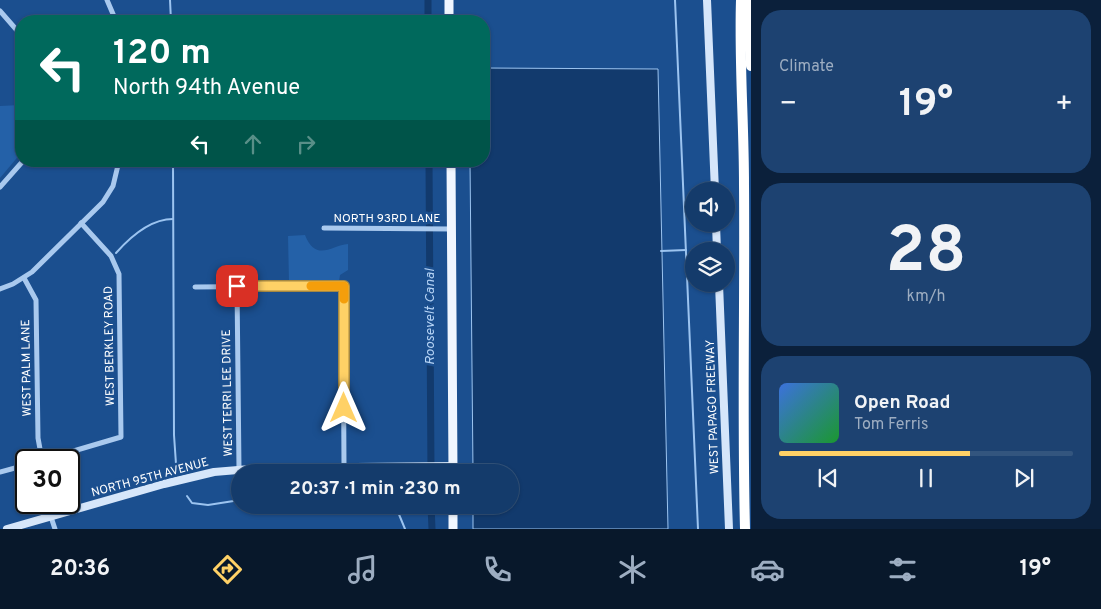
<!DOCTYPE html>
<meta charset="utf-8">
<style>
:root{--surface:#143b6b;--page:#1d4271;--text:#f1f3f6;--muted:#9dadc1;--line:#33557e;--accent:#ffd166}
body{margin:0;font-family:Overpass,sans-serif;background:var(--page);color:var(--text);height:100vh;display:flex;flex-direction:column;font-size:19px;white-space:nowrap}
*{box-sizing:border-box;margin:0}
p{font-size:16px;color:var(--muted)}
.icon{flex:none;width:28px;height:28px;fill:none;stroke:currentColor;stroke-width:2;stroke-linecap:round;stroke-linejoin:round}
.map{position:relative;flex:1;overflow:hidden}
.drawer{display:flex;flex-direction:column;gap:10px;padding:10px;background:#0b203b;width:350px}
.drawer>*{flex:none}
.hud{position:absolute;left:15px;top:15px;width:475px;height:152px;border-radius:20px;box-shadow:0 1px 4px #0004,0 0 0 1px var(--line);background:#00695c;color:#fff;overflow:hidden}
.tools{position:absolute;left:685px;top:182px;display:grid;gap:10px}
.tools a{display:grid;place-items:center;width:50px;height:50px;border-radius:50%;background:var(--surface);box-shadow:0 1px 4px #0004,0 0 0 1px var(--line);font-size:25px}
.speed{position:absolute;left:15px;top:449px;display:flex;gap:10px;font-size:25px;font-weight:700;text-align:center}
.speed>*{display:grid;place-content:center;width:65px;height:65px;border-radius:50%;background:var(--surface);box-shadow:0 1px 4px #0004,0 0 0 1px var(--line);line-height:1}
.speed .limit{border:2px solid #111;border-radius:8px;background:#fff;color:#111}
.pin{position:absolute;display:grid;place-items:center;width:42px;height:42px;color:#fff;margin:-21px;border-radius:10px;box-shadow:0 2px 8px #0006}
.me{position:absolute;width:55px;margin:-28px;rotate:0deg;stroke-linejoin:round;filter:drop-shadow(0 0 4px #0008)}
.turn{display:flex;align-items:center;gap:18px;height:105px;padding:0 15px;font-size:22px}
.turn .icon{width:65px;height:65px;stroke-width:2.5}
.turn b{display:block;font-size:35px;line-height:42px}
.lanes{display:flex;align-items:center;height:48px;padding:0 15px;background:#0003;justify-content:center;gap:25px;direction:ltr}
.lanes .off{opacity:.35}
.big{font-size:38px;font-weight:700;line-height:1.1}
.drawer .card{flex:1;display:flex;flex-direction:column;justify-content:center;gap:8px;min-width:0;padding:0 18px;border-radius:20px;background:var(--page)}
.drawer .dial{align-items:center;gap:0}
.dial b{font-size:65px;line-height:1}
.song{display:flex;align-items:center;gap:15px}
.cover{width:60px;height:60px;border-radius:8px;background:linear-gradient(135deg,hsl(220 70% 55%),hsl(130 70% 35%))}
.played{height:5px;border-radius:2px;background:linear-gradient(90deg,var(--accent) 65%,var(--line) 65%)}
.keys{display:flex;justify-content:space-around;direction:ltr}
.heat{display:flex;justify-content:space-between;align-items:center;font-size:28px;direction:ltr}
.trip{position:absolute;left:231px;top:464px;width:288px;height:50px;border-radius:25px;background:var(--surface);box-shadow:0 1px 4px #0004,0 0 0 1px var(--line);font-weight:700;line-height:50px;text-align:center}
.tabs{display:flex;height:80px;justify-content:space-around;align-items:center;background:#08182b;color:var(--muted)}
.tabs .icon{width:35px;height:35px}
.tabs .current{color:var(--accent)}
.tabs b{font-size:22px;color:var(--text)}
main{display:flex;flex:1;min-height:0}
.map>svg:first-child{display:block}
.green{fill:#2461a8}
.water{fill:#123a6d;stroke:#9cc4f0}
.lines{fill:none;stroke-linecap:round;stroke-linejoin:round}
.stream{stroke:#9cc4f0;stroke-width:2}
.canal{stroke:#123a6d;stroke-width:7}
.street{stroke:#a9c9ee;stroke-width:5}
.secondary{stroke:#d6e6fa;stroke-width:8}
.primary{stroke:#f0f6ff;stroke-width:9}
.highway{stroke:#fff;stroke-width:10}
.route-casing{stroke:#a68842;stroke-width:12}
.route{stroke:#ffd166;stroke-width:9}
.slow{stroke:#f59e0b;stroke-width:9}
.labels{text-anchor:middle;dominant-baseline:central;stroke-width:5;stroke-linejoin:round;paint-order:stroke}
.street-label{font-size:12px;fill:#fff;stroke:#1b4f8f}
.water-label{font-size:14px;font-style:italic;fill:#b5d3f5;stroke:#1b4f8f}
</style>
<main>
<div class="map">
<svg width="751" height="529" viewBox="0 0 751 529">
<rect width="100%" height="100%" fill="#1b4f8f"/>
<g class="green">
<path d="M 21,105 L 21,153 L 0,178 L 0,106 Z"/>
<path d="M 305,235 C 316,263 332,245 348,244 L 348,270 L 340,275 L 339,281 L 289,282 L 288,236 Z"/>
</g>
<path class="water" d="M 484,68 L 658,69 L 668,529 L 473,529 L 473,505 L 510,505 L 510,472 L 473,472 L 470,161 L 484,161 Z"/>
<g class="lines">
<g class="stream">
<path d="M 170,0 L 171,21"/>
<path d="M 675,0 L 698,529"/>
<path d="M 173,161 L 174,435 L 176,464"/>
<path d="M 661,251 L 686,250"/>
<path d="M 116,253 C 131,236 150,219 173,219"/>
<path d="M 187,496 L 192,503 L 208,505 L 240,500"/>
<path d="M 388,505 L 398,512 L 405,529"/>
</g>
<g class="canal">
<path d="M 428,0 L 428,21"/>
<path d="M 429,161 L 431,472"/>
<path d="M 431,505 L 432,529"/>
</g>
<g class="street">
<path d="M 107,0 L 116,21"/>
<path d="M 0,11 L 21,35"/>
<path d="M 0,187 L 23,161"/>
<path d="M 324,228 L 451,229"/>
<path d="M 24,278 L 36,300 L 38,438 L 42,460"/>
<path d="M 237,286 L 239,469"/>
<path d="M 195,287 L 343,286 L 344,466"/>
<path d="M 0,289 L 13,284 L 32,272 L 103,202 L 113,186 L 119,161"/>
<path d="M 43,460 L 121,437 L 119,274 L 111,256 L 81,223"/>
<path d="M 0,472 L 26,465"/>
<path d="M 51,517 L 55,529"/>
</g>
<g class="secondary">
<path d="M 707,0 L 715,191"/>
<path d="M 716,224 L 717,251"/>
<path d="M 719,284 L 729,529"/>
<path d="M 7,529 L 164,484 L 214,472 L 261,468 L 452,466"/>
</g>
<g class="primary">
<path d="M 449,0 L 449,21"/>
<path d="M 451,161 L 453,472"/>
<path d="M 453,505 L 453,529"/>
</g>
<g class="highway">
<path d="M 741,0 C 739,62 744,123 744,185 C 745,300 742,414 745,529"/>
<path d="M 747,3 L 751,66"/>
</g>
</g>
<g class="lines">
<g class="route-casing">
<path id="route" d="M 237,286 L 344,286 L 344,408"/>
</g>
<use href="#route" class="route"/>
<path class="slow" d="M 311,286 L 344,286 L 344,299"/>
</g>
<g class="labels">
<g class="street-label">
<text x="387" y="219">NORTH 93RD LANE</text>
<text transform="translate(110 346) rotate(-91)">WEST BERKLEY ROAD</text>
<text transform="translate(27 368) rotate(-91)">WEST PALM LANE</text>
<text transform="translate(228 393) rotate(-91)">WEST TERRI LEE DRIVE</text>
<text transform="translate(713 407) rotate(-92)">WEST PAPAGO FREEWAY</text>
<text transform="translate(150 478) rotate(-15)">NORTH 95TH AVENUE</text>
</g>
<g class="water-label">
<text transform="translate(430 317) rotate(-90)">Roosevelt Canal</text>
</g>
</g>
</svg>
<div class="tools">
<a><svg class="icon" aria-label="sound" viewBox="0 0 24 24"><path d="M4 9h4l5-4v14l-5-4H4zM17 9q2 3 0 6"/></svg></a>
<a><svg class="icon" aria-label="layers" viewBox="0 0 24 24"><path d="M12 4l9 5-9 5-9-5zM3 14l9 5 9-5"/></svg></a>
</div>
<div class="speed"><div class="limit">30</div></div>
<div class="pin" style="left:237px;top:286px;background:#d93025"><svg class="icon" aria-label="arrive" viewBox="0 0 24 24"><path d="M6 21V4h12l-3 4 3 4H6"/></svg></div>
<svg class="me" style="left:344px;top:408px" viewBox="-20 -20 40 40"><path d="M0-17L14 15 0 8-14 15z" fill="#ffd166" stroke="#fff" stroke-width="4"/></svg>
<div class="trip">20:37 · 1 min · 230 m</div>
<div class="hud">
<div class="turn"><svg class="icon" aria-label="left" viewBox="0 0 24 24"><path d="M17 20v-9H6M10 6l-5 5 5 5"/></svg><div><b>120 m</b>North 94th Avenue</div></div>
<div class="lanes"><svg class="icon" aria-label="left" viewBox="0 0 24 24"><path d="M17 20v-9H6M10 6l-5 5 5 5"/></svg><svg class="icon off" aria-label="ahead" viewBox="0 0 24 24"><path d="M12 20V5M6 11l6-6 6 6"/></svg><svg class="icon off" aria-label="right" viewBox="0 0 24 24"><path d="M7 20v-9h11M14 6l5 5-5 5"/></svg></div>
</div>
</div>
<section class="drawer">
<div class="card"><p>Climate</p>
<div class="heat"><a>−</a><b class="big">19°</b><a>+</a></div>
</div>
<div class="card dial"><b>28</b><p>km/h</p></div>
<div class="card">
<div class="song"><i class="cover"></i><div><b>Open Road</b><p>Tom Ferris</p></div></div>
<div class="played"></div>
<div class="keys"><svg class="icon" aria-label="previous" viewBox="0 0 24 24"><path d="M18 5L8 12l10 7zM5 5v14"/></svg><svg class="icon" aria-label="pause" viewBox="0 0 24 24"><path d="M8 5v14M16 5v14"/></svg><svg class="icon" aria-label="next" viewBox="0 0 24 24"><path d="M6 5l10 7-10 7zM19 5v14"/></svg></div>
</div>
</section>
</main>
<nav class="tabs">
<b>20:36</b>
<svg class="icon current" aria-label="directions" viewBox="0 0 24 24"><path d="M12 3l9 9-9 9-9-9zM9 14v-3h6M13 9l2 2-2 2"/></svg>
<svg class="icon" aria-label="music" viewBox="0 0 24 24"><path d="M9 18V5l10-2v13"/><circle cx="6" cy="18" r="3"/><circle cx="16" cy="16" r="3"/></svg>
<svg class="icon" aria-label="phone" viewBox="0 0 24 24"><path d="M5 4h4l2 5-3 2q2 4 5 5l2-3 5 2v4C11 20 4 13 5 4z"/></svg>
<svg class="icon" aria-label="climate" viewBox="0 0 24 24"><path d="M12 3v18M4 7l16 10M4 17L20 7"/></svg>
<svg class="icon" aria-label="car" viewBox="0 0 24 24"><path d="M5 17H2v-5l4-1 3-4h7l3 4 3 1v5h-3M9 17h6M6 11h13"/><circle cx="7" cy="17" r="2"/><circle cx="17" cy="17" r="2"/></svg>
<svg class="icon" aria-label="filters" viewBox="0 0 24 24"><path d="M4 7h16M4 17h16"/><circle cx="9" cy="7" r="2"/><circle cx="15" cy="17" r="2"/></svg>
<b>19°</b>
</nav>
